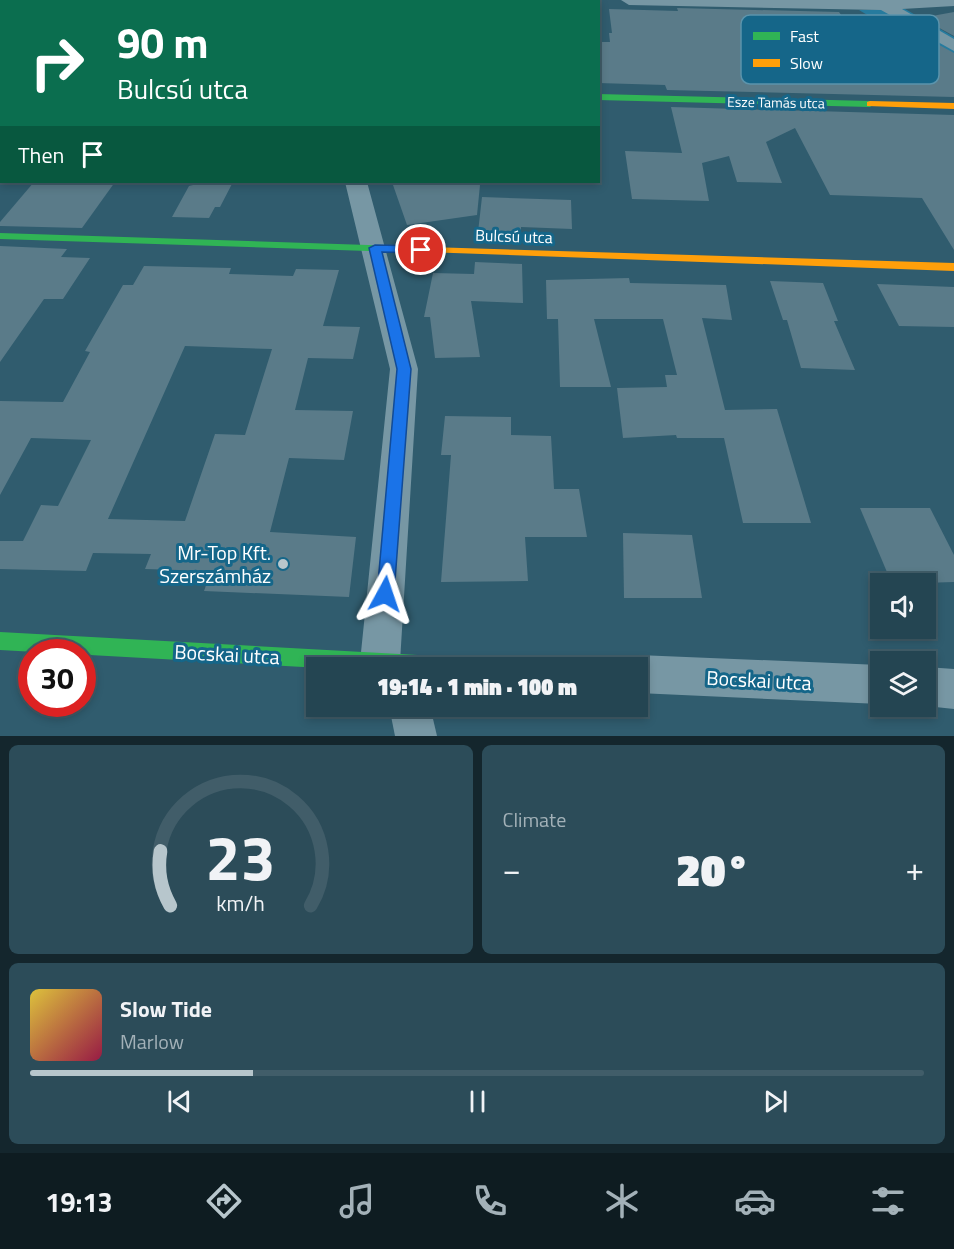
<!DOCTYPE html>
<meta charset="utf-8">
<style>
:root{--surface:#244552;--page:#2c4c59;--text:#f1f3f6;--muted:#a3b1b8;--line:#415d69;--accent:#b7c6cc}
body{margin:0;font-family:"Titillium Web",sans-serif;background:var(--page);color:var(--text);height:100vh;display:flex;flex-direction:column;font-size:22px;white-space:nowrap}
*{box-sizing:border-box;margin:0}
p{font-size:20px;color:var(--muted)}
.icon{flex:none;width:33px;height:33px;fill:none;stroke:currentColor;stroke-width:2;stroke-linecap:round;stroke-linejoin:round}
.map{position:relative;height:736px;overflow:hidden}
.side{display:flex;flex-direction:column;gap:9px;padding:9px;background:#14262d;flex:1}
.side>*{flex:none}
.banner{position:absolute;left:0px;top:0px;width:600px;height:183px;box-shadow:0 3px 9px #0003,0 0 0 2px var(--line);background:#0b6e4f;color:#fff;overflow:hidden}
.buttons{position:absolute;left:870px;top:573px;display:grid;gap:12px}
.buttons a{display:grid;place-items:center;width:66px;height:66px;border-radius:0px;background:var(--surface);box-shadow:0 3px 9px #0003,0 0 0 2px var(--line);font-size:30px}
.speed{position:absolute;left:18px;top:639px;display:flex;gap:12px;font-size:30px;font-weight:700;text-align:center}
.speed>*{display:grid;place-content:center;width:78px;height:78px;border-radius:50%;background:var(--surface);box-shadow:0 3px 9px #0003,0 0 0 2px var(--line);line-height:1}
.speed .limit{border:9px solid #d22;background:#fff;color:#111}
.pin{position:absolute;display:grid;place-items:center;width:51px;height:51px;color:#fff;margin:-26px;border:3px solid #fff;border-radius:50%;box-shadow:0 2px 6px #0007}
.me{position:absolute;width:66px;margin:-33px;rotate:5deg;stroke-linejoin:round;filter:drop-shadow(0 0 4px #0008)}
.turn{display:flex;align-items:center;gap:21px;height:126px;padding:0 18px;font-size:27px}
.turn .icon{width:78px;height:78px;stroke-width:2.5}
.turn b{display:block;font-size:42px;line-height:51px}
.then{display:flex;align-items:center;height:57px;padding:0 18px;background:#0003;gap:12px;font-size:22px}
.big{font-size:45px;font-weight:800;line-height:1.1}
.side .widget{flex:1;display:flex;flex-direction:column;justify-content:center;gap:9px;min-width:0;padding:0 21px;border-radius:9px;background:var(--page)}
.side .dial{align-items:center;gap:0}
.dial svg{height:156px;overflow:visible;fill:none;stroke:var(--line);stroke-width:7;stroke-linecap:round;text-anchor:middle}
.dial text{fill:var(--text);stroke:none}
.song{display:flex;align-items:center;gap:18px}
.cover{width:72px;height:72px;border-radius:9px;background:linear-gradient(135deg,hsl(50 70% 55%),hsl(340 70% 35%))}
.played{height:6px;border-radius:3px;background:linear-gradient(90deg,var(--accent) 25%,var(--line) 25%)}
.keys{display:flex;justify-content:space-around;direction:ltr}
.heat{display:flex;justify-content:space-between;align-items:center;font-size:33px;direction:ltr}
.side .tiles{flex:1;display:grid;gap:9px;grid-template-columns:1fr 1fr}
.widget:last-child{grid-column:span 2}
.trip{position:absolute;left:306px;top:657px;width:342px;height:60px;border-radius:0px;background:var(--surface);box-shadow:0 3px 9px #0003,0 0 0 2px var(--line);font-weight:800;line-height:60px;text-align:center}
.menu{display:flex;height:96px;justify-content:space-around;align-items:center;background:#0e1c21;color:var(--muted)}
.menu .icon{width:42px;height:42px}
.menu .current{color:var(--accent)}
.menu b{font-size:27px;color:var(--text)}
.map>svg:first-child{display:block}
.green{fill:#267b9e}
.building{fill:#5a7b89;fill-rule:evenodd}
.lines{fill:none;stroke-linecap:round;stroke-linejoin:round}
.street{fill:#7797a4;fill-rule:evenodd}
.fast{fill:#30b455;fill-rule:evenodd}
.slow{fill:#ff9f0a;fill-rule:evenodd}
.route{fill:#1a73e8;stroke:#114b97;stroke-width:1.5}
.poi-dot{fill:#b7c6cc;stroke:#156689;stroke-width:2}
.labels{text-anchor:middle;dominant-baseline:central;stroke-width:6;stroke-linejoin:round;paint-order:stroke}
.far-street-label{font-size:14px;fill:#fff;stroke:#156689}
.street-label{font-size:16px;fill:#fff;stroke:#156689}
.near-poi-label{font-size:20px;fill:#fff;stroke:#156689;text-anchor:end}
.near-street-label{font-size:20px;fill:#fff;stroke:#156689}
.key{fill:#156689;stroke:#5b94ac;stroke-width:1.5}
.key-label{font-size:16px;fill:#fff}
</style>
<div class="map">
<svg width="954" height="736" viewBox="0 0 954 736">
<rect width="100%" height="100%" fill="#305c6e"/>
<path class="green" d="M 905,9 L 954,37 L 954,67 L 859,10 Z"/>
<g class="building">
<path d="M 677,8 L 839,12 L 851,29 L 897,22 L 954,53 L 954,97 L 667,90 L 665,85 L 598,83 L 598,42 L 610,42 L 609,33 L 612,33 L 609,9 L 678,11 Z"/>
<path d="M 954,12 L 954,36 L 921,18 Z"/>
<path d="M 671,107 L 954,115 L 954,250 L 922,198 L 830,195 L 795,128 L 766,142 L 782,183 L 737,182 L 729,156 L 702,163 L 709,201 L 632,199 L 625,151 L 682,153 Z"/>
<path d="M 34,182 L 115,182 L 82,228 L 0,226 L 0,222 Z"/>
<path d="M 205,182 L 233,182 L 220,207 L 215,207 L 209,218 L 172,217 L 189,186 Z"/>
<path d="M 420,182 L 480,185 L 477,215 L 407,225 L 393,185 Z"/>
<path d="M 482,197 L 571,200 L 572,229 L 521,227 L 521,242 L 477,241 Z"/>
<path d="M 0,246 L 67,249 L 61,257 L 90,258 L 63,299 L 44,299 L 0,362 Z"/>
<path d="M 475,262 L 522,264 L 523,303 L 471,301 L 480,357 L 435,358 L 430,317 L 424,317 L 433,273 L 474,274 Z"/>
<path d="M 144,266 L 231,268 L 229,274 L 293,276 L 296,269 L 339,270 L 323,326 L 360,327 L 353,359 L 308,358 L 295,410 L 353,411 L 344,460 L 289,458 L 270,532 L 356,537 L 349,597 L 204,591 L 211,571 L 145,569 L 151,554 L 93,553 L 86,571 L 0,569 L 0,541 L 23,541 L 41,505 L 58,506 L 91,440 L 31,438 L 0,495 L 0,401 L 63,402 L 90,352 L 85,351 L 123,285 L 133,285 ZM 185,346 L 272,349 L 245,435 L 215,434 L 185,521 L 108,519 Z"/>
<path d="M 629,278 L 630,283 L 726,285 L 732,320 L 702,318 L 725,410 L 777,409 L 811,523 L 743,523 L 724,438 L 677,438 L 676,435 L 623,438 L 617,388 L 667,387 L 665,375 L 677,375 L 663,319 L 594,319 L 611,387 L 560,387 L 558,319 L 547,319 L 546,280 Z"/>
<path d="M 770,281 L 823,283 L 838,321 L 834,321 L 855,370 L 801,368 L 787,320 L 783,320 Z"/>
<path d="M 877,284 L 954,287 L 954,327 L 899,326 Z"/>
<path d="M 445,416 L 511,417 L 511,435 L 551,436 L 554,489 L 579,489 L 587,537 L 525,537 L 528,581 L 441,582 L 451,455 L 441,455 Z"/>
<path d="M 860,508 L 930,508 L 954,555 L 954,582 L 892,584 Z"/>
<path d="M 623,533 L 692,535 L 702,598 L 624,598 Z"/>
</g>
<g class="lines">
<g class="street">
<rect x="298" y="0" width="16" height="2"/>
<path d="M 621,0 L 954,0 L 954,6 L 902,9 L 954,39 L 954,51 L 881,10 L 629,5 Z"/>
<rect x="0" y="77" width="2" height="10"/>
<path d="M 345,182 L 367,182 L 418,369 L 400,662 L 397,668 L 363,668 L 360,662 L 390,369 Z"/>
<path d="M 638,655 L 880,665 L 880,704 L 638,693 L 638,668 L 621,668 L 624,660 Z"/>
<path d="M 926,667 L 954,669 L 954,709 L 926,706 Z"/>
<path d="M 389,706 L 430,706 L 437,736 L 395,736 Z"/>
</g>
<g class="fast">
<path d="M 598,94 L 870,101 L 874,104 L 870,107 L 598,100 Z"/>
<path d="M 0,233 L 429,247 L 435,250 L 429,253 L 0,239 Z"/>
<path d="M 0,632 L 490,659 L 497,662 L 499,668 L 321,668 L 0,650 Z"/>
</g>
<g class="slow">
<path d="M 870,101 L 954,103 L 954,109 L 867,106 L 867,102 Z"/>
<path d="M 429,247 L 954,263 L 954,271 L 425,252 L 425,248 Z"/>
</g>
</g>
<path class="route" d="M 375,245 L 421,246 L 427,250 L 421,253 L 382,252 L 411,369 L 394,594 L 392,600 L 385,602 L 379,600 L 377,594 L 397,369 L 369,248 Z"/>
<circle class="poi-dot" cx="283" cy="564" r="6"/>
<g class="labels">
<g class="far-street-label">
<text transform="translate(776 102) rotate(1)">Esze Tamás utca</text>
</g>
<g class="street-label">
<text transform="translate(514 236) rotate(2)">Bulcsú utca</text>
</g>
<g class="near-poi-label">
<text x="271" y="552">Mr-Top Kft.<tspan x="271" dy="23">Szerszámház</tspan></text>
</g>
<g class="near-street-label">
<text transform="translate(227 654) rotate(3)">Bocskai utca</text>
<text transform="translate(759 680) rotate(3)">Bocskai utca</text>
</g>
</g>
<rect x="741" y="15" width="198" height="69" rx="9" class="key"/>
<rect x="753" y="32" width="27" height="8" fill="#30b455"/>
<rect x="753" y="59" width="27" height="8" fill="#ff9f0a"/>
<g class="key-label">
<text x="790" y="42">Fast</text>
<text x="790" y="69">Slow</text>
</g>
</svg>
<div class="buttons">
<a><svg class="icon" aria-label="sound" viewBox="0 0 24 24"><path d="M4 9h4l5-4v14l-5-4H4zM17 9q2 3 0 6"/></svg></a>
<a><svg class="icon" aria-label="layers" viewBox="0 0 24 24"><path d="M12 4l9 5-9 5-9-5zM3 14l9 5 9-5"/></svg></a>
</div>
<div class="speed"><div class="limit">30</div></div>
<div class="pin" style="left:421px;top:250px;background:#d93025"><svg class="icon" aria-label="arrive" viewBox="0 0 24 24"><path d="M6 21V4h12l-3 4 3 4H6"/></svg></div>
<svg class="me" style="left:385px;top:594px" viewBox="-20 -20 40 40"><path d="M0-17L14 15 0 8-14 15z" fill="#1a73e8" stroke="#fff" stroke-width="4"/></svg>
<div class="trip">19:14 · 1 min · 100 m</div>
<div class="banner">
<div class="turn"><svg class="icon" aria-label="right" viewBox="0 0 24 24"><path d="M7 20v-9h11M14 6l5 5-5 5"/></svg><div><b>90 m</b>Bulcsú utca</div></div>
<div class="then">Then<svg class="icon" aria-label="arrive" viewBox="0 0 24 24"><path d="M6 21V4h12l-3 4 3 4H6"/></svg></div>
</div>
</div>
<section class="side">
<div class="tiles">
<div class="widget dial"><svg viewBox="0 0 100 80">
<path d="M14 69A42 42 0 1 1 86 69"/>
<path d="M14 69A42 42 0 0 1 9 41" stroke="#b7c6cc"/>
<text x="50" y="56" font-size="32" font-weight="700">23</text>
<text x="50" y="72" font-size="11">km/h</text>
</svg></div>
<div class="widget"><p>Climate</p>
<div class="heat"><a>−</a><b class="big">20°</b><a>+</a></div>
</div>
<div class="widget">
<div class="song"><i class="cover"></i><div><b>Slow Tide</b><p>Marlow</p></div></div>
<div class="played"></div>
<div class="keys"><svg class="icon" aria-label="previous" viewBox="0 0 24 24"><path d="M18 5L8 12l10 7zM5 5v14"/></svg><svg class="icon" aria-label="pause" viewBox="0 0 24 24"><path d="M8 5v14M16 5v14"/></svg><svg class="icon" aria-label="next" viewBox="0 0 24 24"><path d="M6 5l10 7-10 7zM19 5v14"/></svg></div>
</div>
</div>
</section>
<nav class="menu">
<b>19:13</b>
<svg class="icon current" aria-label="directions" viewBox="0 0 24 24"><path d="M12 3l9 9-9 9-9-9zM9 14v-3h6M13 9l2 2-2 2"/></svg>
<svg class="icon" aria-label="music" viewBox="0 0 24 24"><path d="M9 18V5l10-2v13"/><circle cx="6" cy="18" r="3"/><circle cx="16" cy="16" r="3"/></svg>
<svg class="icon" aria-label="phone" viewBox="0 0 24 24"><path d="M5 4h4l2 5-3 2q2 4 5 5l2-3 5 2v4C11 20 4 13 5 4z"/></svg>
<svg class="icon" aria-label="climate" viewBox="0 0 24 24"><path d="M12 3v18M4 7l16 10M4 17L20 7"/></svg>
<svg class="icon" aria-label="car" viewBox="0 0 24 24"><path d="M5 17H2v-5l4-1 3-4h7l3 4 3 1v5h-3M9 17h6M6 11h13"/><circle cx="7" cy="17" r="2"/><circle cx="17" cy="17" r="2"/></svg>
<svg class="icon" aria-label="filters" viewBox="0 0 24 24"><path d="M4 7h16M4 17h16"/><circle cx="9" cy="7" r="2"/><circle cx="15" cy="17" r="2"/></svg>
</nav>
